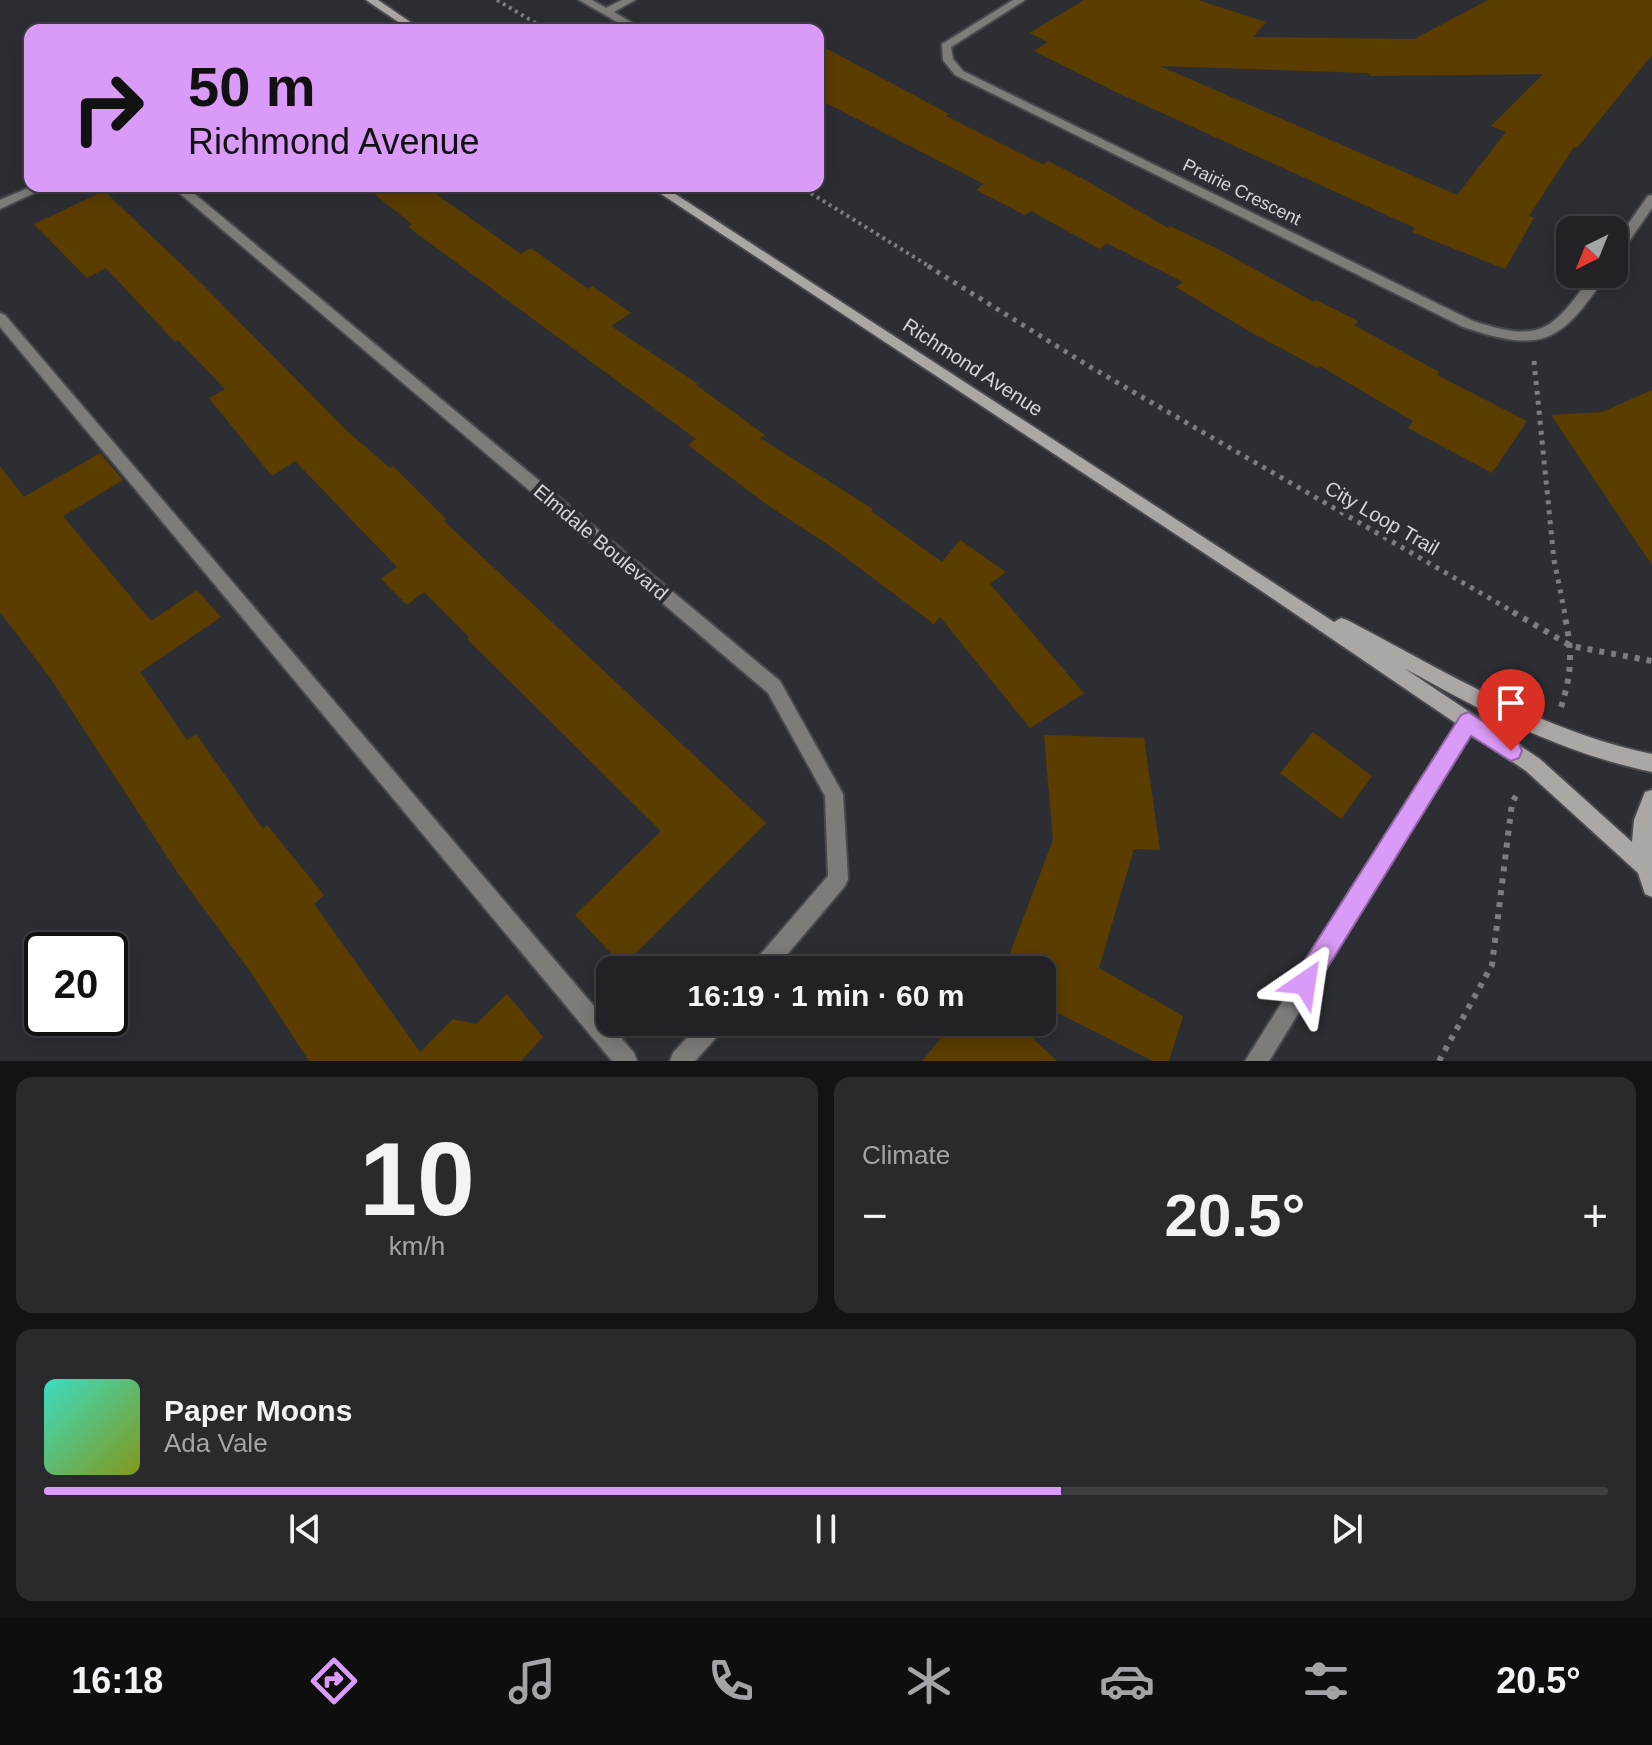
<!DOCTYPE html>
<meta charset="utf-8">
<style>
:root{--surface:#222226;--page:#2a2a2e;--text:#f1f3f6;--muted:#a2a4a7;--line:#3f3f43;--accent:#da9af7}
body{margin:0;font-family:Helvetica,sans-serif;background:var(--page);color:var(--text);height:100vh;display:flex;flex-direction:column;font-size:30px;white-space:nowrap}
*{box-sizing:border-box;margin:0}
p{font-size:26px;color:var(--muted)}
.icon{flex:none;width:44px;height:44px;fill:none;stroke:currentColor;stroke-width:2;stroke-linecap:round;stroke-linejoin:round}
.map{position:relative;height:1061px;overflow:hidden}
.sheet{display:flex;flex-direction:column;gap:16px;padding:16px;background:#131315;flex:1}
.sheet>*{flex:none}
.banner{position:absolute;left:24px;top:24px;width:800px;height:168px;border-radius:16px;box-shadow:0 4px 20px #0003,0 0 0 2px var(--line);background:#da9af7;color:#111;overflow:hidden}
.needle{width:52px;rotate:223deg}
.fabs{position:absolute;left:1556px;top:216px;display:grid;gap:16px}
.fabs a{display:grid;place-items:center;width:72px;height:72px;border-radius:16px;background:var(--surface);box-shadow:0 4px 20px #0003,0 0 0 2px var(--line);font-size:40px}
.speed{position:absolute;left:24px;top:932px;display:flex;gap:16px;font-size:40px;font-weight:700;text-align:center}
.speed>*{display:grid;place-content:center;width:104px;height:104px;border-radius:50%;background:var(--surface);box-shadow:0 4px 20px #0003,0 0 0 2px var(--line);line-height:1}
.speed .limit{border:4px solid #111;border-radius:12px;background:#fff;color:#111}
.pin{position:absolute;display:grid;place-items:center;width:68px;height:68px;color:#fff;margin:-82px -34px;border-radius:50% 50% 50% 0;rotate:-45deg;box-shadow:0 0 8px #0007}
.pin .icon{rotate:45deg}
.me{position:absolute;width:88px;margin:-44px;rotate:32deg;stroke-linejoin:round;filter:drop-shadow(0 0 6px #0008)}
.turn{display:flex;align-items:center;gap:28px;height:168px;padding:0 32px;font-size:36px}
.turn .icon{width:104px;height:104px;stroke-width:2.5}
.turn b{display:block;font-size:56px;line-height:68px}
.big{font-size:60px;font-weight:700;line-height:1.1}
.sheet .tile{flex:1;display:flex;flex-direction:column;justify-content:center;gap:12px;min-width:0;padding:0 28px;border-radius:16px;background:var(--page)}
.sheet .dial{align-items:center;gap:0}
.dial b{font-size:104px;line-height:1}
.song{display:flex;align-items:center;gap:24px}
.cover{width:96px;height:96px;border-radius:12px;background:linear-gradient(135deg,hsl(170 70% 55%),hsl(70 70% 35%))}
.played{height:8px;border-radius:4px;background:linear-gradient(90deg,var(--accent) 65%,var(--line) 65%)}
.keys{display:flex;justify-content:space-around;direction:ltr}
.heat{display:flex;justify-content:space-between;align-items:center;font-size:44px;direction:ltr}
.sheet .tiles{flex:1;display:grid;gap:16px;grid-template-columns:1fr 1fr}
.tile:last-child{grid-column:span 2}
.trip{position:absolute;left:596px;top:956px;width:460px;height:80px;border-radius:16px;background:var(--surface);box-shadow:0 4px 20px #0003,0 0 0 2px var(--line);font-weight:700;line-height:80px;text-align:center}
.tabs{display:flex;height:128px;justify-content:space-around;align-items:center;background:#0e0e0f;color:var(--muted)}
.tabs .icon{width:56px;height:56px}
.tabs .current{color:var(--accent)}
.tabs b{font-size:36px;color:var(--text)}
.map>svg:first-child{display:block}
.building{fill:#5c3d00;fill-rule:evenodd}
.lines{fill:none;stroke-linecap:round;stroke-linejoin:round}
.service-casing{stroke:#48494e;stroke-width:4}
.minor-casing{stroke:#48494e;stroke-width:4}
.secondary-casing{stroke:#48494e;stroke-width:4}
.path-far2{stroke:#7c7d81;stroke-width:4;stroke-dasharray:3 4;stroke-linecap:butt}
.path-far1{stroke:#7c7d81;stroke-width:5;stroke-dasharray:4 6;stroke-linecap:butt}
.path{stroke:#7c7d81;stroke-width:6;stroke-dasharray:5 7;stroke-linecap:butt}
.service{fill:#7e7c79;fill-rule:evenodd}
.minor{fill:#7e7c79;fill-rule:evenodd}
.secondary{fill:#aba7a4;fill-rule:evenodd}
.route{fill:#da9af7;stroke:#8e64a1;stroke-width:2}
.labels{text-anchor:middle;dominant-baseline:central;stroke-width:8;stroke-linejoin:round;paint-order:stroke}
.far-street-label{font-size:18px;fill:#d6d6da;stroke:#2d2e33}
.street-label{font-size:20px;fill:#d6d6da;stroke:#2d2e33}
</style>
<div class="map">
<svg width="1652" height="1061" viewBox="0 0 1652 1061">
<rect width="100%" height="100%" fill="#2d2e33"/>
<g class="building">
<path d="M 1084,0 L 1198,0 L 1266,22 L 1253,37 L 1414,39 L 1488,0 L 1652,0 L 1652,55 L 1577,148 L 1574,147 L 1529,216 L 1534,218 L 1505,269 L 1412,232 L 1415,228 L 1116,92 L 1034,51 L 1048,42 L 1029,33 ZM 1160,66 L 1368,73 L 1370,76 L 1543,74 L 1491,126 L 1506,132 L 1457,195 Z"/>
<path d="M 818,44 L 949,114 L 946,116 L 1044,165 L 1048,161 L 1085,180 L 1168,228 L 1170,226 L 1218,249 L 1314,302 L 1316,300 L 1358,321 L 1354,325 L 1439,372 L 1437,375 L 1527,421 L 1492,473 L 1408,428 L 1413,421 L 1320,366 L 1318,368 L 1245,329 L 1176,287 L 1183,282 L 1107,243 L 1100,249 L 1031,211 L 1025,215 L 976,190 L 984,184 L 818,99 Z"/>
<path d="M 364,186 L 425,186 L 521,254 L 531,248 L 588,289 L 592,286 L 631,313 L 611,326 L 698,384 L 696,385 L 765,435 L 760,438 L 873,509 L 871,511 L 942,562 L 960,540 L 1006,572 L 990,584 L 1084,693 L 1030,728 L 940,617 L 934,624 L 833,548 L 766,504 L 688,445 L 696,439 L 408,227 L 412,224 Z"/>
<path d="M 104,191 L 200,282 L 348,432 L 390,468 L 393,466 L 446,519 L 444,521 L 766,823 L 623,966 L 575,915 L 661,831 L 467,639 L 469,637 L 424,592 L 407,605 L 381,579 L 397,567 L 295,461 L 272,476 L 209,398 L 225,389 L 178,340 L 175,342 L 106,268 L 87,278 L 34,224 Z"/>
<path d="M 1652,390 L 1652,565 L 1551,415 L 1602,412 Z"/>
<path d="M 100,453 L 123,480 L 63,516 L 151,621 L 197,590 L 221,617 L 140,672 L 187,740 L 196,734 L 263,829 L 267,825 L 324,895 L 314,904 L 420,1052 L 453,1019 L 476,1024 L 507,994 L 543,1037 L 521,1061 L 309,1061 L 252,974 L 179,875 L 51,679 L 0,612 L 0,466 L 24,497 Z"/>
<path d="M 1313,732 L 1372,776 L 1341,819 L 1280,773 Z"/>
<path d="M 1044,735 L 1144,738 L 1160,850 L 1134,849 L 1099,968 L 1183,1016 L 1169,1061 L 1153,1061 L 1042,1005 L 1042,969 L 1010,953 L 1053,840 Z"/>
<path d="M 954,1022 L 1015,1022 L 1057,1061 L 922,1061 Z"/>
</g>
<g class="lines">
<g class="service-casing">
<g id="service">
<path d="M 579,0 L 592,0 L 606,8 L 622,0 L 635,0 L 614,12 L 642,29 L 631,30 Z"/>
<path d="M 0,313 L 5,315 L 634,1053 L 637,1061 L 612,1061 L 0,327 Z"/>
<path d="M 1468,714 L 1474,716 L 1477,722 L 1474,728 L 1269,1061 L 1245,1061 L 1462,716 Z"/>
</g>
</g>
<g class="minor-casing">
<g id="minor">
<path d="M 1013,0 L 1025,0 L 951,47 L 953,59 L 963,71 L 1473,321 C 1543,344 1552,330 1593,274 L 1607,274 C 1561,343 1543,354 1463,327 L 955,75 L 943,60 L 942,44 Z"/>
<path d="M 33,186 L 49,186 L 0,209 L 0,200 Z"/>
<path d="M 171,186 L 185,186 L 780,681 L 843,794 L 848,879 L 845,886 L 774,970 L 750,970 L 753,963 L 828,876 L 825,796 L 768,693 Z"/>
<path d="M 1652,195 L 1652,208 L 1619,256 L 1614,257 L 1614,244 L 1648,196 Z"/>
<path d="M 701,1022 L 726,1022 L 723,1030 L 695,1061 L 670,1061 L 673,1053 Z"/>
</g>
</g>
<g class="secondary-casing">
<g id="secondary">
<path d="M 366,0 L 378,0 L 422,30 L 410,30 Z"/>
<path d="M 649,186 L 663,186 L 1334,622 L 1341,618 L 1347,620 C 1446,672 1541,731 1652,754 L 1652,772 C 1562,753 1483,712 1404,668 L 1540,759 L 1632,842 L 1634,820 L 1645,792 L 1652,790 L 1652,897 L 1645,894 L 1638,873 L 1526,771 L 1260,590 Z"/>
</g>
</g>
<g class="path-far2">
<path d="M 497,0 L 547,30"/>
<path d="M 799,186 L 932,268"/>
</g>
<g class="path-far1">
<path d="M 928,266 L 1092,368 L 1517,614"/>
<path d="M 1534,361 L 1554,560 L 1565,614"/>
</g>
<g class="path">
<path d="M 1513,612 L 1571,646 L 1652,661"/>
<path d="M 1561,707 C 1573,670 1572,650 1564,612"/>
<path d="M 1439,1061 L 1492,965 L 1512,803 L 1519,790"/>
</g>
<use href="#service" class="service"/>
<use href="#minor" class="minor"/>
<use href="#secondary" class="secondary"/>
</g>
<path class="route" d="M 1468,712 L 1519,744 L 1522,751 L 1519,758 L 1511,761 L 1471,736 L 1313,991 L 1305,995 L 1296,991 L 1293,983 L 1296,974 L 1461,715 Z"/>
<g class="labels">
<g class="far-street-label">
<text transform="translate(1242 192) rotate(26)">Prairie Crescent</text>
</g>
<g class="street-label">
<text transform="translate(973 367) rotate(33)">Richmond Avenue</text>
<text transform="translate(1382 518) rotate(30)">City Loop Trail</text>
<text transform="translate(601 542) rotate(40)">Elmdale Boulevard</text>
</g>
</g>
</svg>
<div class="fabs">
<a><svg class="needle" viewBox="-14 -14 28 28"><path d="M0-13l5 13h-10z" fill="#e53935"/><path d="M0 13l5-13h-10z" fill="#a2a4a7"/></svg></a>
</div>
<div class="speed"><div class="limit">20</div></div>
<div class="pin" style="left:1511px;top:751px;background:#d93025"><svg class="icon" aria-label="arrive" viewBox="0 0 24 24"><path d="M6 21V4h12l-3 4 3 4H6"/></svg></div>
<svg class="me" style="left:1305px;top:983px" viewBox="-20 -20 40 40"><path d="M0-17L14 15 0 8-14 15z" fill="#da9af7" stroke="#fff" stroke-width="4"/></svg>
<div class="trip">16:19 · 1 min · 60 m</div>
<div class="banner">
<div class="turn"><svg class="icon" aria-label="right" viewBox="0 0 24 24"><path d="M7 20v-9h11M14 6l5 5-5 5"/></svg><div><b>50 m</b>Richmond Avenue</div></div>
</div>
</div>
<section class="sheet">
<div class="tiles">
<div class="tile dial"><b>10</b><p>km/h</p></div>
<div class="tile"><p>Climate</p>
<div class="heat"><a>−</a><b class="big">20.5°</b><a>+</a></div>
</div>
<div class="tile">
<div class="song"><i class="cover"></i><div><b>Paper Moons</b><p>Ada Vale</p></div></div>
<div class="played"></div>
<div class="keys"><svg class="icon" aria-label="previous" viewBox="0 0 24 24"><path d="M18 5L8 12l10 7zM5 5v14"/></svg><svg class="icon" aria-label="pause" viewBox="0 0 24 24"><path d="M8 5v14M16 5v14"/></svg><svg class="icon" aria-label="next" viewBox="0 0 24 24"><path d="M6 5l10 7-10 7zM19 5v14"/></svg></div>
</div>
</div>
</section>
<nav class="tabs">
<b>16:18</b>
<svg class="icon current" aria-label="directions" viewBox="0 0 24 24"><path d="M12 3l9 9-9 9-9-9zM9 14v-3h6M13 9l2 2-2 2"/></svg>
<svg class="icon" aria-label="music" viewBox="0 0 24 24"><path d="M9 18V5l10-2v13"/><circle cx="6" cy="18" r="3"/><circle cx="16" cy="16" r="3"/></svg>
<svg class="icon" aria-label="phone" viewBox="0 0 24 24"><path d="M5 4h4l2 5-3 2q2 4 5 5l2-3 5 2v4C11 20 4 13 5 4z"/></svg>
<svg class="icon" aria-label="climate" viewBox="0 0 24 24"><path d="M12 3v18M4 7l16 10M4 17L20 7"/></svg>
<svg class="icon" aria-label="car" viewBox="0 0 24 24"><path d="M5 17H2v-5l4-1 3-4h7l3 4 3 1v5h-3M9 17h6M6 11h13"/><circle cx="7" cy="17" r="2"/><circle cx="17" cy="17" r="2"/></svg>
<svg class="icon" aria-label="filters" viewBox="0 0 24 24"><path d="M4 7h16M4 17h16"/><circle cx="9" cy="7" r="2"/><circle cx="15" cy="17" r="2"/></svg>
<b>20.5°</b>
</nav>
